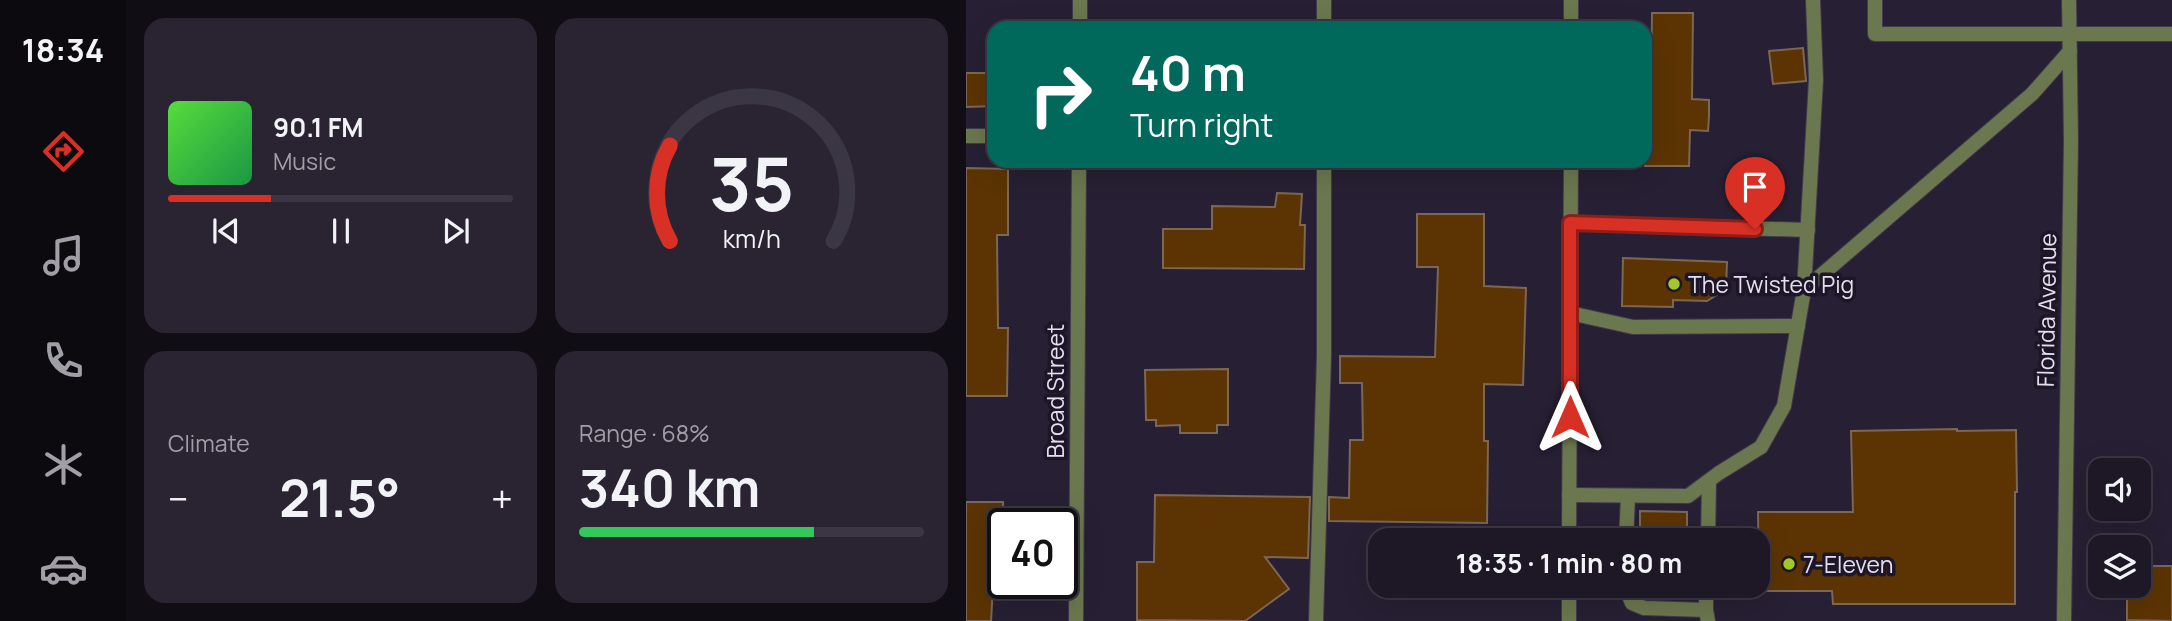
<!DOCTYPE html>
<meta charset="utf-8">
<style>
:root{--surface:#1d1726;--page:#2a2432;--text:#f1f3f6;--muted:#a09fa7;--line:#3b3643;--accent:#d93025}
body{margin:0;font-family:Manrope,sans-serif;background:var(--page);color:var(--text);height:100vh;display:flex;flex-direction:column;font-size:26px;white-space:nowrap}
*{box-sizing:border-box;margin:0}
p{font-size:23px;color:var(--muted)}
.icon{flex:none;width:38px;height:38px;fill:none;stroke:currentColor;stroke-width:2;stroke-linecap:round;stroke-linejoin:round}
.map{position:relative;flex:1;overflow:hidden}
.side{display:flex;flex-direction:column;gap:18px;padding:18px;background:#100d15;width:840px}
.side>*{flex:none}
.hud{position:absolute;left:21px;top:21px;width:665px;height:147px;border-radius:21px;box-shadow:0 7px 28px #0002,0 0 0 2px var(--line);background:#00695c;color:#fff;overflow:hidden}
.fabs{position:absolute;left:1122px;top:458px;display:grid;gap:14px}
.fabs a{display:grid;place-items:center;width:63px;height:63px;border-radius:14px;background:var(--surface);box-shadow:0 7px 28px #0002,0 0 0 2px var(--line);font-size:35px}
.speed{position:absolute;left:21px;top:508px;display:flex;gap:14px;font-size:35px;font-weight:700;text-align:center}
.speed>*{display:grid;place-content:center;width:91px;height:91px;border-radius:50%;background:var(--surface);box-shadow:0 7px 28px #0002,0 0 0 2px var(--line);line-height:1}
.speed .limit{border:4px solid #111;border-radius:10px;background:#fff;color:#111}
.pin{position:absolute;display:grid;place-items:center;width:60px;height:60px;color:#fff;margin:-72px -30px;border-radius:50% 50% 50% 0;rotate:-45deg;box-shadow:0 0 7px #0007}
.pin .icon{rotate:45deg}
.me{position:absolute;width:77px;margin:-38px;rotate:0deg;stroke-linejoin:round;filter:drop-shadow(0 0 5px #0008)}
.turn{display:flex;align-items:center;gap:24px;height:147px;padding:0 28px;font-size:32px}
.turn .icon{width:91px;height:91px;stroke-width:2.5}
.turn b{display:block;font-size:49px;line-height:60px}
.big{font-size:52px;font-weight:700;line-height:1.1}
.side .widget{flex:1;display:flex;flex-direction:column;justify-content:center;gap:10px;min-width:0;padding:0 24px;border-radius:21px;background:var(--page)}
.side .dial{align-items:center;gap:0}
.dial svg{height:182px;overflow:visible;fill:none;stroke:var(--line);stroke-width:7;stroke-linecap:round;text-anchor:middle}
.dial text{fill:var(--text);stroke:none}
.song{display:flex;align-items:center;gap:21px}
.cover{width:84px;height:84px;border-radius:10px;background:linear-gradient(135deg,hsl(110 70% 55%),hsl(140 70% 35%))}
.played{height:7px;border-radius:4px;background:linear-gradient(90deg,var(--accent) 30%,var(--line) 30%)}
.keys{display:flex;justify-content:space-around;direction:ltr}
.heat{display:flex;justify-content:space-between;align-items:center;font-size:38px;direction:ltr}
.charge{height:10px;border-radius:5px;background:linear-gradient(90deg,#34c759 68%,var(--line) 0)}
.side .tiles{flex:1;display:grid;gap:18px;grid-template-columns:repeat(2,1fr)}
.trip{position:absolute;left:402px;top:528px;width:402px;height:70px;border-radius:21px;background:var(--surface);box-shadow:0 7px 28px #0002,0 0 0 2px var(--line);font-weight:700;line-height:70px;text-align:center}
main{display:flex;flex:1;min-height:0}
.tabs{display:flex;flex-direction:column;width:126px;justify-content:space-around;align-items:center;background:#0c090f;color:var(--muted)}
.tabs .icon{width:49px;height:49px}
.tabs .current{color:var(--accent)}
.tabs b{font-size:32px;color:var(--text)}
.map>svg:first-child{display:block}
.building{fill:#5c3403;stroke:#7b6754;stroke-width:2}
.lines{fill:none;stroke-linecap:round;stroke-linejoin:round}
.service-casing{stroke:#413a4d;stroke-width:16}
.minor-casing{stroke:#413a4d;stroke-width:16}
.tertiary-casing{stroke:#413a4d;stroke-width:16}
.service{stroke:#6b774e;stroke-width:14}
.minor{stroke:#6b774e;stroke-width:14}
.tertiary{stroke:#6b774e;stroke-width:14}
.route-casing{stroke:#8d1f18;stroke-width:18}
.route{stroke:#d93025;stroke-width:12}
.poi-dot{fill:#a2c928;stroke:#1d1629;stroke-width:2.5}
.labels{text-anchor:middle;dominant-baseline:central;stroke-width:7;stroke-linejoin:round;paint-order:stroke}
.poi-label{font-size:23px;fill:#e4dfec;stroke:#1d1629;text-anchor:start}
.street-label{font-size:23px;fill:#e4dfec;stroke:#1d1629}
</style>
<main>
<nav class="tabs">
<b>18:34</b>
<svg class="icon current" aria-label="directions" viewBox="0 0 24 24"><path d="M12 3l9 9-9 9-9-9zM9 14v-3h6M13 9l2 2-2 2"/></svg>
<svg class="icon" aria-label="music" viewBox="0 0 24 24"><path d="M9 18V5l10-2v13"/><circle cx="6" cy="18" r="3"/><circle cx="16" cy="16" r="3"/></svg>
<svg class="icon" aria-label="phone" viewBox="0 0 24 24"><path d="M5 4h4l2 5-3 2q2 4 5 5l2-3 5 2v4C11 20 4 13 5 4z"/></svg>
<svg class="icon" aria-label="climate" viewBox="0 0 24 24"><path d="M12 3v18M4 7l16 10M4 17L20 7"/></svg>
<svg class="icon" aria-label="car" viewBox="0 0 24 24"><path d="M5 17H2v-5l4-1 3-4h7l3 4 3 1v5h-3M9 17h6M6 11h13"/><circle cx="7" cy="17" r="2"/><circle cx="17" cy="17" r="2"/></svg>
</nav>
<section class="side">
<div class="tiles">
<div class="widget">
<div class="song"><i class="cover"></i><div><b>90.1 FM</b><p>Music</p></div></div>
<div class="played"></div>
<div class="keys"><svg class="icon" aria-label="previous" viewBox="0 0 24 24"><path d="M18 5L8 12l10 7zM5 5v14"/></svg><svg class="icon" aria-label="pause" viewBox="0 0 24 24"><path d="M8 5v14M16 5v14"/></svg><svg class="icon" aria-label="next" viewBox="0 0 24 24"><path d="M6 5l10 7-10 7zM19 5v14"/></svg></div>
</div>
<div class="widget dial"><svg viewBox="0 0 100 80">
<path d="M14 69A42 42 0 1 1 86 69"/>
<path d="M14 69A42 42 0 0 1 14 27" stroke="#d93025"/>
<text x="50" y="56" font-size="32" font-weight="700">35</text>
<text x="50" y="72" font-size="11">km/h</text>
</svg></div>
<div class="widget"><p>Climate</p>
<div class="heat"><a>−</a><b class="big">21.5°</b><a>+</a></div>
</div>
<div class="widget"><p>Range · 68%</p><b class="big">340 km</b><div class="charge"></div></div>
</div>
</section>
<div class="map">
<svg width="1206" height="621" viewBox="0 0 1206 621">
<rect width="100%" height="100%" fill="#271f33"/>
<g class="building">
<path d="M 686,13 L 727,13 L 726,99 L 743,100 L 743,116 L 742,131 L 724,130 L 723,166 L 679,166 L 679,98 L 685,98 Z"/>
<path d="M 837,48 L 840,81 L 807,84 L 803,51 Z"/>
<path d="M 0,73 L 28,73 L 28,106 L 0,107 Z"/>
<path d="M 0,168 L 42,169 L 42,235 L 31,235 L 32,328 L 42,328 L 41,396 L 0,396 Z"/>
<path d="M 311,193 L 336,194 L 334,225 L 339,225 L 338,269 L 197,268 L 197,229 L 246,229 L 246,206 L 309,207 Z"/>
<path d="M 451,214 L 518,214 L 518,286 L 560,288 L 557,385 L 518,384 L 518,441 L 522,441 L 521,523 L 363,521 L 363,497 L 383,498 L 384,440 L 397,440 L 396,383 L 374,383 L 374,356 L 469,357 L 472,267 L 451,267 Z"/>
<path d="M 657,258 L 761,262 L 760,289 L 741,301 L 707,300 L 707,307 L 656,306 Z"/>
<path d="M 262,369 L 262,425 L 251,425 L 251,433 L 214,433 L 214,425 L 190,426 L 190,420 L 180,420 L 179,370 Z"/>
<path d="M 991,429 L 991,431 L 1050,430 L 1051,492 L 1049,492 L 1049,604 L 867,604 L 866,591 L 793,591 L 792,512 L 887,512 L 885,431 Z"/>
<path d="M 189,495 L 344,497 L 342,558 L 299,557 L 323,589 L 279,621 L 171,620 L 171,562 L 188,562 Z"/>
<path d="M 0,502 L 37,502 L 37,569 L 28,569 L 25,621 L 0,621 Z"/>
<path d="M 674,511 L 721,512 L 721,541 L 674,541 Z"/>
<path d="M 1172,566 L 1206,566 L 1206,621 L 1161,620 L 1161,586 L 1172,586 Z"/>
</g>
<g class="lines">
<g class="service-casing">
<g id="service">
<path d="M 358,0 L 358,28"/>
<path d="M 909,0 L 909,34 L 1206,34"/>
<path d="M 0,136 L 28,136"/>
<path d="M 604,223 L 842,230"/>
<path d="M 838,290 L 1066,94 L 1104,51"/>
<path d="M 604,313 L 667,327 L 832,326"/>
<path d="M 603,495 L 722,496 L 753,473 L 795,447 L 818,406 L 838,290 L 850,80 L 847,0"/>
<path d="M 660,541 L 662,496"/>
<path d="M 742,541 L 743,483"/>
<path d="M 659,586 L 666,603 L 678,608 L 740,610"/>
<path d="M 740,586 L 740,610 L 742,621"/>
<path d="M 350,621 L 358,356 L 358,161"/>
</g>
</g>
<g class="minor-casing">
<g id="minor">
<path d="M 114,28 L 114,0"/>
<path d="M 110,621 L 113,161"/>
<path d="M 1098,621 L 1105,141 L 1103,0"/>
</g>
</g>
<g class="tertiary-casing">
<g id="tertiary">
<path d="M 605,28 L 605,0"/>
<path d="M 603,541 L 605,161"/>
<path d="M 603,621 L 603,586"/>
</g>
</g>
<use href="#service" class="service"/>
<use href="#minor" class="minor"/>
<use href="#tertiary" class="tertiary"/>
</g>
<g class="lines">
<g class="route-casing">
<path id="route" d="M 604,417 L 604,223 L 789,229"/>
</g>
<use href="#route" class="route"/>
</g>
<g class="poi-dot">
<circle cx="708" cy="284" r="7"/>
<circle cx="823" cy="564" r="7"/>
</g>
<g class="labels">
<g class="poi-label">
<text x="722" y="284">The Twisted Pig</text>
<text x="837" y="564">7-Eleven</text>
</g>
<g class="street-label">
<text transform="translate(1080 310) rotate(-89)">Florida Avenue</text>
<text transform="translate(89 391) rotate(-90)">Broad Street</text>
</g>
</g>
</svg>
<div class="fabs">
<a><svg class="icon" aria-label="sound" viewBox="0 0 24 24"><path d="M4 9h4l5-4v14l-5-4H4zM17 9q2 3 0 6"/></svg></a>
<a><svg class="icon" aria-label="layers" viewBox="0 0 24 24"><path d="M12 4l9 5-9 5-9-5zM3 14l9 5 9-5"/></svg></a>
</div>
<div class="speed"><div class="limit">40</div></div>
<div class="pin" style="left:789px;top:229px;background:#d93025"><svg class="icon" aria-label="arrive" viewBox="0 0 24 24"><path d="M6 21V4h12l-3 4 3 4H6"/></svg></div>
<svg class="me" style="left:604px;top:417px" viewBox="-20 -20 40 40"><path d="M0-17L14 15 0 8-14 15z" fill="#d93025" stroke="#fff" stroke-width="4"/></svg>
<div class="trip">18:35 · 1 min · 80 m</div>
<div class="hud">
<div class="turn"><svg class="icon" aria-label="right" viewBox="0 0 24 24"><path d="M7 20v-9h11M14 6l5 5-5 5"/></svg><div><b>40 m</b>Turn right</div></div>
</div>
</div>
</main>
